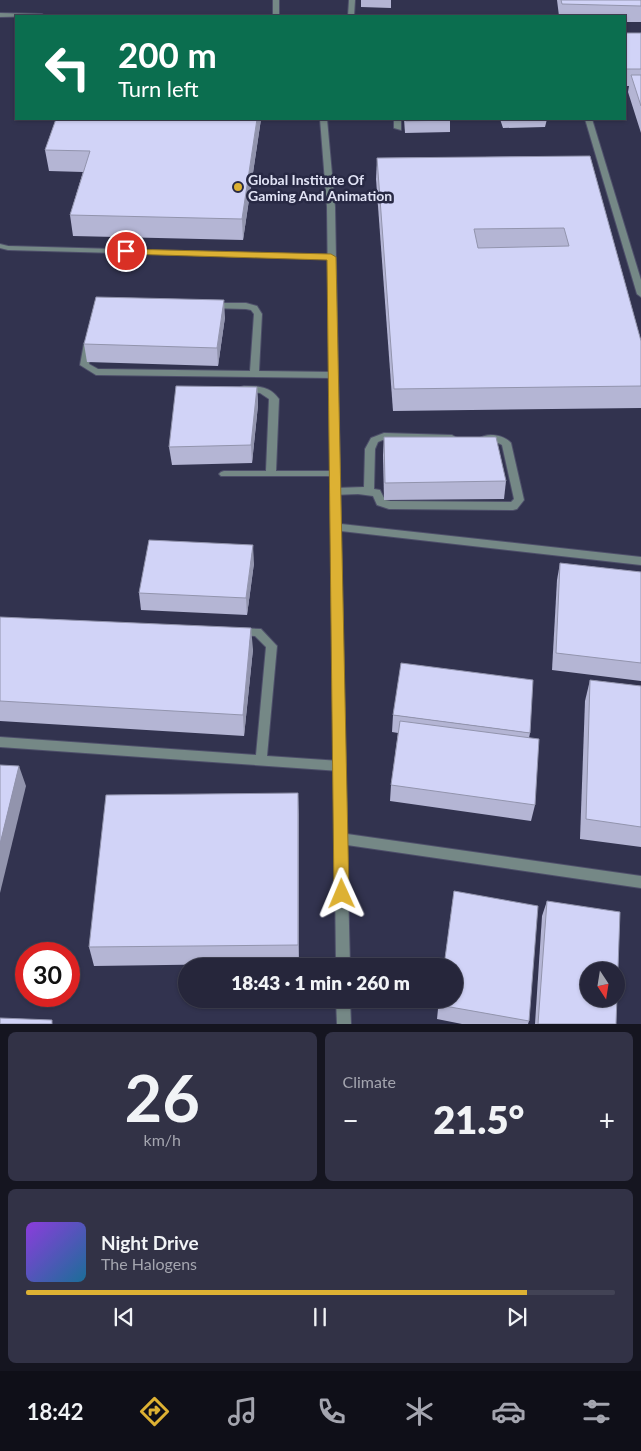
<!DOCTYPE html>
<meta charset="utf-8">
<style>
:root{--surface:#26263b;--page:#323246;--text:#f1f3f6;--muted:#a4a5af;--line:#424355;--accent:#ddb133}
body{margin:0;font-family:Lato,sans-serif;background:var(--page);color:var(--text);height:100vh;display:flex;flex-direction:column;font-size:19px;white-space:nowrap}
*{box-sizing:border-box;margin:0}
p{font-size:16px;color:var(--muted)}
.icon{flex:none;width:28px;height:28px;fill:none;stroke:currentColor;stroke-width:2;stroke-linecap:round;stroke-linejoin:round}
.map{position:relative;height:1024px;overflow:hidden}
.drawer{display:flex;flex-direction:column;gap:8px;padding:8px;background:#151520;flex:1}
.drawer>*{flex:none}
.hud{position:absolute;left:15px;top:15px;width:611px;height:105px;border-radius:0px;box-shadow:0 1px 4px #0004,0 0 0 1px var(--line);background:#0b6e4f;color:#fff;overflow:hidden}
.needle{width:32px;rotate:168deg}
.tools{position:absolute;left:580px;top:962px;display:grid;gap:10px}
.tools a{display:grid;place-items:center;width:45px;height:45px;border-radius:50%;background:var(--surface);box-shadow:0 1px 4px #0004,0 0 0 1px var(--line);font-size:25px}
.speed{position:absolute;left:15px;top:942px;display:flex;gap:10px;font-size:25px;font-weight:700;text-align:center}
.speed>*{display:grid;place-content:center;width:65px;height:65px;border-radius:50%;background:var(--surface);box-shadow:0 1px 4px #0004,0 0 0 1px var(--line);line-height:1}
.speed .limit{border:8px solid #d22;background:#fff;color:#111}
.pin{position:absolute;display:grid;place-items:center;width:42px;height:42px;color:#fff;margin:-21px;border:2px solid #fff;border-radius:50%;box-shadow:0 1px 5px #0007}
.me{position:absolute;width:55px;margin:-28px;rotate:359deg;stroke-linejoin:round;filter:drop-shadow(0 0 4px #0008)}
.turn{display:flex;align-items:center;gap:18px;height:105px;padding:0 20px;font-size:22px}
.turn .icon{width:65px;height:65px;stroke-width:2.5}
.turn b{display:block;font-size:35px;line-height:42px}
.big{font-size:38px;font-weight:800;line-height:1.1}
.drawer .card{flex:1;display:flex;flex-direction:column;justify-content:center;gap:8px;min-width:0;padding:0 18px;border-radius:8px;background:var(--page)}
.drawer .dial{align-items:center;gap:0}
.dial b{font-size:65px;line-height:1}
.song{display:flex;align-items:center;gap:15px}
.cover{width:60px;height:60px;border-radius:8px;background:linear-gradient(135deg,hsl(270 70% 55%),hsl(200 70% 35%))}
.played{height:5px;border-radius:2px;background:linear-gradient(90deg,var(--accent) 85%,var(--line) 85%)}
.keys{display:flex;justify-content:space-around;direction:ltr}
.heat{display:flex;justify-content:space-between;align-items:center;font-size:28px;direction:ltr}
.drawer .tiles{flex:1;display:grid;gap:8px;grid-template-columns:1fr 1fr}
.card:last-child{grid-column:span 2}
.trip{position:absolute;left:178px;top:958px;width:285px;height:50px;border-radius:25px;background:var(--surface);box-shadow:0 1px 4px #0004,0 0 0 1px var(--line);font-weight:800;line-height:50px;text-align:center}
.tabs{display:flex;height:80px;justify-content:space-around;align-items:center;background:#0f0f18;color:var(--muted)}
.tabs .icon{width:35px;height:35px}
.tabs .selected{color:var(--accent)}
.tabs b{font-size:22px;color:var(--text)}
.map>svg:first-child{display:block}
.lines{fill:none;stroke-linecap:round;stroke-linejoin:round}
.lane-casing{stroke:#4e4f6a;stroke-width:2}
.street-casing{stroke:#4e4f6a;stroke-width:2}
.lane{fill:#758886;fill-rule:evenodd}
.street{fill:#758886;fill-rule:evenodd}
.wall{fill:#b4b5d4}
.shaded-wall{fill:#9294ad}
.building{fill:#d1d3f7;stroke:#9294ad;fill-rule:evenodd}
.route{fill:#ddb133;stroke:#907321}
.poi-dot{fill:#ddb133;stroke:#282944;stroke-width:2}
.labels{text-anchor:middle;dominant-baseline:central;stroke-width:5;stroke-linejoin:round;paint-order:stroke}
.far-poi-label{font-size:14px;font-weight:bold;fill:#e1e3f5;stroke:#282944;text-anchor:start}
</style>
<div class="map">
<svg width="641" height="1024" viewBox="0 0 641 1024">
<rect width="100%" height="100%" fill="#32334f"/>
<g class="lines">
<g class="lane-casing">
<g id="lane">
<rect x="273" y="0" width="6" height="16"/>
<path d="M 349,0 L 355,0 L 354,16 L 348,16 Z"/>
<path d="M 394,119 L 401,119 L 401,130 L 394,128 Z"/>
<path d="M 0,244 L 8,246 L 331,255 L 335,257 L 331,259 L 8,250 L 0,248 Z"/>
<path d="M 211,303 L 246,303 L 257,306 L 262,314 L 259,371 L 333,372 L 338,375 L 333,378 L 96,375 L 80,365 L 84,343 L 88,340 L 92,343 L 89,364 L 98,369 L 250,371 L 254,314 L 251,310 L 246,309 L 208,308 L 207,306 Z"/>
<path d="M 244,386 C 258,386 270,386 279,399 L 276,471 L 335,471 L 340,474 L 338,476 L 221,476 L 219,474 L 221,472 L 224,471 L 266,471 L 269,399 L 260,393 L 241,391 L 239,389 L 241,387 Z"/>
<path d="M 384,433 L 452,435 L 457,438 L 452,441 L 385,439 L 378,442 L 375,449 L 374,489 L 380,490 L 385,500 L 390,501 L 511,502 L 514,499 L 502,445 C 495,440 485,445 479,439 C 487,432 504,435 511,443 L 524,500 L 517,509 L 513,510 L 389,509 L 377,505 L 373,496 L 358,494 L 333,495 L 331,492 L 336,488 L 364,487 L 365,449 L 371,438 Z"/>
<path d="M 240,628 L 261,629 L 277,646 L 267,756 L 340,761 L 344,762 L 346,766 L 344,770 L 340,771 L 0,747 L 0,737 L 256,755 L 266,647 L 255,636 L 236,635 L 235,632 L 236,629 Z"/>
</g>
</g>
<g class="street-casing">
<g id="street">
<path d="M 0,13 L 42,14 L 45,16 L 0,17 Z"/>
<path d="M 320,119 L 327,119 L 335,207 L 341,524 L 641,557 L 641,565 L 341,531 L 347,834 L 641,876 L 641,888 L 347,845 L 350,966 L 336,966 L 327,207 Z"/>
<path d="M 585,119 L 592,119 L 641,280 L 641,297 L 637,294 Z"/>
<path d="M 336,999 L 350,999 L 351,1024 L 337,1024 Z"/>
</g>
</g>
<use href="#lane" class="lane"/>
<use href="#street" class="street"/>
</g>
<g class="wall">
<path d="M 361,0 L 391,0 L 391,8 L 361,7 Z"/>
<path d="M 557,0 L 641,0 L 641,22 L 625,22 L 625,16 L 559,16 Z"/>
<path d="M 625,33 L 641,33 L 641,133 L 628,92 L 629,86 L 625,86 Z"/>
<path d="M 56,119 L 261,119 L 243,240 L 73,236 L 70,215 L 83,172 L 49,171 L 45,150 Z"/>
<path d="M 404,119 L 450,119 L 450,132 L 405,133 Z"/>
<path d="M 500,119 L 547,119 L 545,127 L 503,128 Z"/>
<path d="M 590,156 L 641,341 L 641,408 L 393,411 L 376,179 L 377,158 Z"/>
<path d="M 225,317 L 218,366 L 87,362 L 84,344 Z"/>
<path d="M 257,387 L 258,405 L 252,463 L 172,465 L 169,447 Z"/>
<path d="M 384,437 L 506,481 L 504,499 L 384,500 L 383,455 Z"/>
<path d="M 254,563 L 247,615 L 141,610 L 139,593 Z"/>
<path d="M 560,563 L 641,572 L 641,681 L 552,670 L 557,580 Z"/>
<path d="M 0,617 L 253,649 L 244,736 L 0,721 Z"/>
<path d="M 590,680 L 641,686 L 641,847 L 580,839 L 585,701 Z"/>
<path d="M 393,715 L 530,733 L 529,738 L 535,805 L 531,821 L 390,801 L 391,785 L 398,733 L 392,732 Z"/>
<path d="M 298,793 L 299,963 L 94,966 L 89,947 Z"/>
<path d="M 454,891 L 529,1021 L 528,1024 L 462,1024 L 437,1019 L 439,999 L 454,999 L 454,966 L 444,966 Z"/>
<path d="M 547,901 L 616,1024 L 535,1024 L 542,916 Z"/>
</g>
<g class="shaded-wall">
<path d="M 257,119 L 261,119 L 243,240 L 242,219 Z"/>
<path d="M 224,300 L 225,317 L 218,366 L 217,348 Z"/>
<path d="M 257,387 L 258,405 L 252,463 L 251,445 Z"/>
<path d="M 253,545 L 254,563 L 247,615 L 246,598 Z"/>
<path d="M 251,628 L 253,649 L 244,736 L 243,715 Z"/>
<path d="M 19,766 L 26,786 L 0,893 L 0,844 Z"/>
<path d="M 298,793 L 299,814 L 299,963 L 298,945 Z"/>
</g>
<g class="building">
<path d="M 561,0 L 641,0 L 641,6 L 562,4 Z"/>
<rect x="625" y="33" width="16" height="36"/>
<path d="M 631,75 L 641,75 L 641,106 Z"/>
<path d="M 56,119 L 257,119 L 242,219 L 70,215 L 90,151 L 45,150 Z"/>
<path d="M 406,119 L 450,119 L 450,120 L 406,121 Z"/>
<path d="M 590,156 L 641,341 L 641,386 L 394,389 L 377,158 ZM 564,228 L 569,246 L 478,248 L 474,229 Z"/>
<path d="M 96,297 L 224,300 L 217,348 L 84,344 Z"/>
<path d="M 176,386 L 257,387 L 251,445 L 169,447 Z"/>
<path d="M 384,437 L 496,437 L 506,481 L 385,483 Z"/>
<path d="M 149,540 L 253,545 L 246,598 L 139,593 Z"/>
<path d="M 560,563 L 641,572 L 641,663 L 556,653 Z"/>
<path d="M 0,617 L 251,628 L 243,715 L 0,701 Z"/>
<path d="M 401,663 L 533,680 L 530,733 L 393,715 Z"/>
<path d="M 590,680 L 641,686 L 641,827 L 586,819 Z"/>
<path d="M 400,721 L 539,739 L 535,805 L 391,785 Z"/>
<path d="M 0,765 L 19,766 L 0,844 Z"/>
<path d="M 298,793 L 298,945 L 89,947 L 106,795 Z"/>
<path d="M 454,891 L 538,906 L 529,1021 L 439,1005 L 440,999 L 454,999 L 454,966 L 444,966 Z"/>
<path d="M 547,901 L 620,912 L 616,1024 L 538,1024 ZM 589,971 L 616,971 L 616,999 L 589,999 Z"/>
<path d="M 0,1018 L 52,1020 L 52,1024 L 0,1024 Z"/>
</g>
<path class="route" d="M 123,249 L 331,254 L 336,257 L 349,894 L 347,899 L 342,900 L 336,899 L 334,894 L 327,260 L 126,254 L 123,253 Z"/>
<circle class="poi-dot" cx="238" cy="187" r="5"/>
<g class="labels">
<g class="far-poi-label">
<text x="248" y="179">Global Institute Of<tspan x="248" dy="16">Gaming And Animation</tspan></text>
</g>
</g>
</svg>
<div class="tools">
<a><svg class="needle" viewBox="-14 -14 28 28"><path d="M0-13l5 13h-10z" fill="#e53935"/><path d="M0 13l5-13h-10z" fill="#a4a5af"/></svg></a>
</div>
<div class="speed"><div class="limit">30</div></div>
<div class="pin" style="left:126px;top:251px;background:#d93025"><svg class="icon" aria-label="arrive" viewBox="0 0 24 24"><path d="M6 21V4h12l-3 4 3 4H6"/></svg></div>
<svg class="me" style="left:342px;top:894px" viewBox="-20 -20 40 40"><path d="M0-17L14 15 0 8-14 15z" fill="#ddb133" stroke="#fff" stroke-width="4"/></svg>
<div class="trip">18:43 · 1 min · 260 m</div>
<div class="hud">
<div class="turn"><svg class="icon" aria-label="left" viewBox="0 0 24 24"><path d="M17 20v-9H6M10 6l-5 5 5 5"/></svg><div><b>200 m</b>Turn left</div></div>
</div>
</div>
<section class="drawer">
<div class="tiles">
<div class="card dial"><b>26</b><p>km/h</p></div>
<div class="card"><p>Climate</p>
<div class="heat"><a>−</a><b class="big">21.5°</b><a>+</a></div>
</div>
<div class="card">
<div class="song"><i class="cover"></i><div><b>Night Drive</b><p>The Halogens</p></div></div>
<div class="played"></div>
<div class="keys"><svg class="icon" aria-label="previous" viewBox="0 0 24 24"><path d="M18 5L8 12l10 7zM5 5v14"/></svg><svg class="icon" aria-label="pause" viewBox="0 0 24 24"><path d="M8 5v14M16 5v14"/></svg><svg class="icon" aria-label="next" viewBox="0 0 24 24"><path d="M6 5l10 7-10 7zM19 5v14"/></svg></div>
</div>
</div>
</section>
<nav class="tabs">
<b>18:42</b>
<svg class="icon selected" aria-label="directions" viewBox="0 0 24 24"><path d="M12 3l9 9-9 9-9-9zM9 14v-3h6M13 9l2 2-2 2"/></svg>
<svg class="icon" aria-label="music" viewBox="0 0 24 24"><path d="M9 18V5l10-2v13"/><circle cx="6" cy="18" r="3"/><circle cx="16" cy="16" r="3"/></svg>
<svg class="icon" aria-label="phone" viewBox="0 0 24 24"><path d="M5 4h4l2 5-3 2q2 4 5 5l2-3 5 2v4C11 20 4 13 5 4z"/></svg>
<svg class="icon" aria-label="climate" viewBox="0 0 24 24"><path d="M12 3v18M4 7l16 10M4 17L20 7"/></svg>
<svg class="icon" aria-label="car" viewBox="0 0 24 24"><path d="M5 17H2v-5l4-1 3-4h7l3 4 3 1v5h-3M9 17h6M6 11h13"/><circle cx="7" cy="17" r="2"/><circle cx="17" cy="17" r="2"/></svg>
<svg class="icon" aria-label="filters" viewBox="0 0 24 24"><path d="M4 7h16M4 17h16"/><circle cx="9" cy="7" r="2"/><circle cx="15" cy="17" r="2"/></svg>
</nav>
